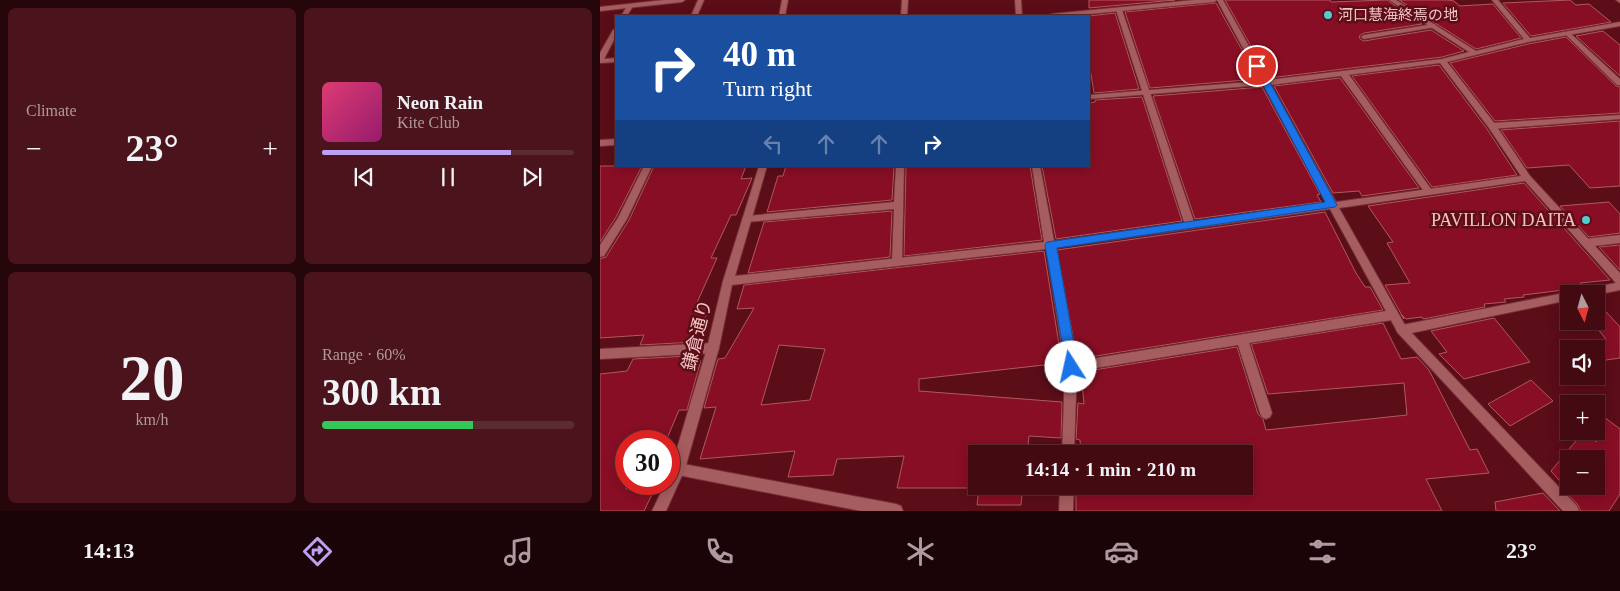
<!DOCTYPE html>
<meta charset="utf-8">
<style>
:root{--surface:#440a12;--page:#4b131b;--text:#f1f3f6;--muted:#af9a9f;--line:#5c2b32;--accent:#bca0f2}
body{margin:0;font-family:"Times New Roman","Noto Sans JP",serif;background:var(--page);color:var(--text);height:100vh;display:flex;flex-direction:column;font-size:19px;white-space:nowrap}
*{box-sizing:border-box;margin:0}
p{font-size:16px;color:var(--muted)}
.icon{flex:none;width:28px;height:28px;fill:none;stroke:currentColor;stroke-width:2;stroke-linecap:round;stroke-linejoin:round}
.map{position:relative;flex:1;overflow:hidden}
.side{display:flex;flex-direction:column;gap:8px;padding:8px;background:#25060a;width:600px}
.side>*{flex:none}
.banner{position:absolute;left:15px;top:15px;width:475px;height:152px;border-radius:0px;box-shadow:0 2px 12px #0003,0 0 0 1px var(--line);background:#1a4fa0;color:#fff;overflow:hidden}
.needle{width:32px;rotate:174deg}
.controls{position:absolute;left:960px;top:285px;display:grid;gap:10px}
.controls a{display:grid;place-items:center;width:45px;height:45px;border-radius:0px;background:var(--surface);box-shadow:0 2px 12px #0003,0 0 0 1px var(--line);font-size:25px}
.speed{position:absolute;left:15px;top:430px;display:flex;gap:10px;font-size:25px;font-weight:700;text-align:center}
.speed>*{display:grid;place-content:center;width:65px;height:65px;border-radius:50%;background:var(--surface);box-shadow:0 2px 12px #0003,0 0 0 1px var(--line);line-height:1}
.speed .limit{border:8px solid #d22;background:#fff;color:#111}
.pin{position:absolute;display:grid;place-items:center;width:42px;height:42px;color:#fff;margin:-21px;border:2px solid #fff;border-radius:50%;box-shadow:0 1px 5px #0007}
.me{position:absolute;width:55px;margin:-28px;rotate:350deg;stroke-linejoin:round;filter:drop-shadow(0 0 4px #0008)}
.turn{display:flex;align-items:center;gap:18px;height:105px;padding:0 25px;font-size:22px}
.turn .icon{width:65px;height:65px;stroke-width:2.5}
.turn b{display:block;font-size:35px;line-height:42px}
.lanes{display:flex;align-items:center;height:48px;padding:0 25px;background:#0003;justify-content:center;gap:25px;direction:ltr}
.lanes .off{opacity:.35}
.big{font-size:38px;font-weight:800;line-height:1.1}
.side .tile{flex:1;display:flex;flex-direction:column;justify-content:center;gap:8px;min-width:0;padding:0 18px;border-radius:8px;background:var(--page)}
.side .dial{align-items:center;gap:0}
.dial b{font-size:65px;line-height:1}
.song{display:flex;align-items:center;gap:15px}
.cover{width:60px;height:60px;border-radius:8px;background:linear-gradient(135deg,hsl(340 70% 55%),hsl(320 70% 35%))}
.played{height:5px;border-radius:2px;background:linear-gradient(90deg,var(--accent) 75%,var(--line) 75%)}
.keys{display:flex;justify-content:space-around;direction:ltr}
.heat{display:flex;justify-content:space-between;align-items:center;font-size:28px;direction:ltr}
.charge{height:8px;border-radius:4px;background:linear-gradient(90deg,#34c759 60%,var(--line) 0)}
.side .tiles{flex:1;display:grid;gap:8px;grid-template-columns:repeat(2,1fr)}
.trip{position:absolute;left:368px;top:445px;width:285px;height:50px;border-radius:0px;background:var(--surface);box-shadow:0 2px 12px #0003,0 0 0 1px var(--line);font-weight:800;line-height:50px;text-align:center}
.tabs{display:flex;height:80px;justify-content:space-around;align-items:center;background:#1b0407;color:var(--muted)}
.tabs .icon{width:35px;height:35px}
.tabs .active{color:var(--accent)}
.tabs b{font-size:22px;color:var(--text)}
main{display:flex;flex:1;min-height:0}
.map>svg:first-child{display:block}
.building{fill:#880e25;stroke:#ae5a5d;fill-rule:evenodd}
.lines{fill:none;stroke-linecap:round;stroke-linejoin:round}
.service-casing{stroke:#762e37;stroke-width:2}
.minor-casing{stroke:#762e37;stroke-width:2}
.service{fill:#a65d5f;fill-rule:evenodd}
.minor{fill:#a65d5f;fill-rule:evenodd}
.route{fill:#1a73e8;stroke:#114b97}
.poi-dot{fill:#51ccd2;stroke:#5b0d18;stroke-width:2}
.labels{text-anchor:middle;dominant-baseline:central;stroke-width:5;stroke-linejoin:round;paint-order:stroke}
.far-poi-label{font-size:15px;fill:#f3c4c3;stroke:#5b0d18;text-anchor:start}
.poi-label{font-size:18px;fill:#f3c4c3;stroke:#5b0d18;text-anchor:end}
.street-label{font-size:18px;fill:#f3c4c3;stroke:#5b0d18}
</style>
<main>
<section class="side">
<div class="tiles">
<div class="tile"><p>Climate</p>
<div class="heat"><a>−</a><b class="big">23°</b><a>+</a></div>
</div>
<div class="tile">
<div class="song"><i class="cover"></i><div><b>Neon Rain</b><p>Kite Club</p></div></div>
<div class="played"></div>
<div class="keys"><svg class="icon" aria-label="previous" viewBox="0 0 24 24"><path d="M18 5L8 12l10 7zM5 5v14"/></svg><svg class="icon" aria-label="pause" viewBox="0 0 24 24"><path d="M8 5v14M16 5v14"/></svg><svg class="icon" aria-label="next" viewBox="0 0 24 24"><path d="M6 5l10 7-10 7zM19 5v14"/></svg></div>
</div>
<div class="tile dial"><b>20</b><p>km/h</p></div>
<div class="tile"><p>Range · 60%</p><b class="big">300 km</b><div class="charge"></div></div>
</div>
</section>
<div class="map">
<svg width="1020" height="511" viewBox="0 0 1020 511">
<rect width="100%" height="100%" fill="#5b0d18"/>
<g class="building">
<path d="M 489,0 L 575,0 L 489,8 Z"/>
<path d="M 625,0 L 730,0 L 731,2 L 787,0 L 822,24 L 764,33 L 759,36 L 760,39 L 764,41 L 831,30 L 864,51 L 842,57 L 669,78 Z"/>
<path d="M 799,0 L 848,0 L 854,1 L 860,6 L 893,4 L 921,38 L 876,49 Z"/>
<path d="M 970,0 L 976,5 L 989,4 L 1011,22 L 931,36 L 903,3 Z"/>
<path d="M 616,3 L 658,79 L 550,88 L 525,12 Z"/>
<path d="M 515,13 L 539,89 L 494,93 L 489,62 L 489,16 Z"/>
<path d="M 1003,31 L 1020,45 L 1020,76 L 976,36 Z"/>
<path d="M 966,37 L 1016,86 L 1020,87 L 1020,113 L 895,121 L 850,63 L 928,44 Z"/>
<path d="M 839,65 L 887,129 L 917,175 L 832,187 L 752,76 Z"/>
<path d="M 740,78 L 819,188 L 762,196 L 759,191 L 733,193 L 674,86 Z"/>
<path d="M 662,87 L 720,194 L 717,195 L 721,202 L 595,219 L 553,96 Z"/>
<path d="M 542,97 L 582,221 L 456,239 L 442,166 L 489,166 L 489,103 L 495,102 L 495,100 Z"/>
<path d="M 1020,121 L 1020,186 L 990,188 L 969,165 L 927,168 L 901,130 Z"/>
<path d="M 0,166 L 42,166 L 16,217 L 0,242 Z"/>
<path d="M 54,166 L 146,166 L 141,179 L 152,178 L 136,215 L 131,215 L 111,258 L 117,258 L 95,307 L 110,306 L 95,342 L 40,345 L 44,335 L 0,338 L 0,259 L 6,257 L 29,220 Z"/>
<path d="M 186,166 L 294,166 L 292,200 L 167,212 L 178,176 L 183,176 Z"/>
<path d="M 306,166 L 430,166 L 442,240 L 304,256 Z"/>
<path d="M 924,183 L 1010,280 L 980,283 L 984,288 L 978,289 L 975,294 L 970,290 L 964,290 L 923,295 L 924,297 L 904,299 L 906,302 L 884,304 L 885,307 L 823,319 L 822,317 L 806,319 L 801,314 L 804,319 L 785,285 L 810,283 L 787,243 L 793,242 L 768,206 Z"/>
<path d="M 1009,202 L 1020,214 L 1020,233 L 989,237 L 960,206 Z"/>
<path d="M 292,211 L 290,257 L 148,273 L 164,222 Z"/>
<path d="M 725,212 L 756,273 L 765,287 L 770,287 L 783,310 L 477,359 L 457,250 Z"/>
<path d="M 1020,245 L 1020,270 L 999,247 Z"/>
<path d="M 444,251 L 462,363 L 319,379 L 319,391 L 462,402 L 461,438 L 429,436 L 427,454 L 376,454 L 376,486 L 423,486 L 421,505 L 377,505 L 379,488 L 297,488 L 304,456 L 237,459 L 233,475 L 188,477 L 195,451 L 100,459 L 116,407 L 104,408 L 118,359 L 125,358 L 154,308 L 137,309 L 144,285 ZM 179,345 L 225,349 L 210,400 L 161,405 Z"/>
<path d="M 996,301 L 1020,327 L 1020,358 L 1006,360 L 990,342 L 1006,339 L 991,321 L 996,321 Z"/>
<path d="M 894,318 L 930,362 L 864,379 L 839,354 L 847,352 L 831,331 Z"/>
<path d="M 783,323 L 801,359 L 817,357 L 829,370 L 870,450 L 877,449 L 889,473 L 826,479 L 842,511 L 476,511 L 476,486 L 644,486 L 644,454 L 481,454 L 480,440 L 476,439 L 478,403 L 484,404 L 481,372 L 637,347 L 658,414 L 663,419 L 666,430 L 807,415 L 804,383 L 668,394 L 651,344 Z"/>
<path d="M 89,356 L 87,362 L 101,360 L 87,410 L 79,410 L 66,441 L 26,441 L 26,489 L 55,488 L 44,511 L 0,511 L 0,374 L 27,371 L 33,359 Z"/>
<path d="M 931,380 L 953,401 L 910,426 L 888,404 Z"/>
<path d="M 996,411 L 1020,429 L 1020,494 L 1009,511 L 981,511 L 978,505 L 963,489 L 966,488 L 951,471 L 984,431 L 996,442 ZM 969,459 L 996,459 L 996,486 L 969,486 Z"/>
<path d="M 943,493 L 960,511 L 896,511 L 895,502 Z"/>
</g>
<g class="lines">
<g class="service-casing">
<g id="service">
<path d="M 98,0 L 104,0 L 97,16 L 91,16 Z"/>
<path d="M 302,0 L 308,0 L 307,16 L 301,16 Z"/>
<path d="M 28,5 L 33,6 L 27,16 L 21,16 Z"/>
<path d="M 519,8 L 522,10 L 595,225 L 593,227 L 587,227 L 585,225 L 516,10 Z"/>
<path d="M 834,24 L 836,25 L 836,27 L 764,39 L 761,37 L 764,35 Z"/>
<path d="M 16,28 L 16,36 L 4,59 L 16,58 L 16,62 L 0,63 L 0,53 L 13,30 Z"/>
<path d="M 965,32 L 969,32 L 1020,79 L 1020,85 L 1017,85 L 965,34 Z"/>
<path d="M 741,72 L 747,72 L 831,189 L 833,191 L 831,193 L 825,193 L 741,76 Z"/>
<path d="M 1020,115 L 1020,119 L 892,129 L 888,126 L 892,123 Z"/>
<path d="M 44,166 L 52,166 L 27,219 L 4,256 L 0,257 L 0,245 L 18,218 Z"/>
<path d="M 296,166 L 304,166 L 302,262 L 301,265 L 293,265 L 292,262 L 294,209 L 147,222 L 142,219 L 147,216 L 294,202 Z"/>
<path d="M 1020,235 L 1020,243 L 985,247 L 980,243 L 985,239 Z"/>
<path d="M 1020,282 L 1020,290 L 996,295 L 996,294 L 977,294 L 978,291 L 982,290 Z"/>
<path d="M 969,292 L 973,294 L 969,294 L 969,300 L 802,335 L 798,333 L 796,330 L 798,327 L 802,325 Z"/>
<path d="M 792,310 L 796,312 L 797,315 L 796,318 L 792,320 L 649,343 L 672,413 L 670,417 L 666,419 L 662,417 L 660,413 L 638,345 L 471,372 L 467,371 L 465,367 L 467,363 L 471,362 Z"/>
<path d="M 113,343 L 117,345 L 119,348 L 117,351 L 113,353 L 0,359 L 0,349 Z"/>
<path d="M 78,463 L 296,504 L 301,506 L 303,511 L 261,511 L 78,475 L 73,474 L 71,469 L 73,464 Z"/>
</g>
</g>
<g class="minor-casing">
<g id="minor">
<path d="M 64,0 L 85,0 L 82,2 L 0,11 L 0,7 Z"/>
<path d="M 182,0 L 188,0 L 185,16 L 179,16 Z"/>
<path d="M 415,0 L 421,0 L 422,16 L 416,16 Z"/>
<path d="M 594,0 L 623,0 L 668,80 L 842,59 L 869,52 L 789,0 L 796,0 L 876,51 L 924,39 L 892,0 L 898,0 L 930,38 L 1020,22 L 1020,26 L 928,42 L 847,62 L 895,124 L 930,176 L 1020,273 L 1020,284 L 1016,283 L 925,181 L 739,208 L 806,327 L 977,506 L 979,511 L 963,511 L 798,333 L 730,209 L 455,248 L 477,367 L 474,454 L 462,454 L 465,367 L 446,249 L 132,285 L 119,348 L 85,469 L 66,511 L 52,511 L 65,484 L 69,484 L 69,475 L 107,348 L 123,281 L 159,166 L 167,166 L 135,276 L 444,242 L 432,166 L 440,166 L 454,241 L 727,203 L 663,85 L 489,99 L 489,95 L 661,81 L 617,0 L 614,2 L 469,16 L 448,16 L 451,14 ZM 840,63 L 889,128 L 921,176 L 736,202 L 671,85 Z"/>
<path d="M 1016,0 L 1020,0 L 1020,3 Z"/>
<path d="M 16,139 L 16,145 L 0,146 L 0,140 Z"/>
<path d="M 460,486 L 474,486 L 473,511 L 459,511 Z"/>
</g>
</g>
<use href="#service" class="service"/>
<use href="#minor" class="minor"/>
</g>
<path class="route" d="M 654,64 L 661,66 L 737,205 L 735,207 L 457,248 L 478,367 L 476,371 L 471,373 L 467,371 L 445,245 L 447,242 L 725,202 L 653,66 Z"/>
<g class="poi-dot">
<circle cx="728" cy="15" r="5"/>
<circle cx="986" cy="220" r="5"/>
</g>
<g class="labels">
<g class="far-poi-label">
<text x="738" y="15">河口慧海終焉の地</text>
</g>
<g class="poi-label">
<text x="976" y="220">PAVILLON DAITA</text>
</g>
<g class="street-label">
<text transform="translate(97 335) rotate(-76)">鎌倉通り</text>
</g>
</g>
</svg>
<div class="controls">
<a><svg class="needle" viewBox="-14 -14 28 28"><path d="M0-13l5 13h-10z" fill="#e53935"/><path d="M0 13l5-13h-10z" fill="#af9a9f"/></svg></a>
<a><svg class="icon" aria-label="sound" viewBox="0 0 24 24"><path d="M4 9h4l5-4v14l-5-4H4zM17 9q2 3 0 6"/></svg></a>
<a>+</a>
<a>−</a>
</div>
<div class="speed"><div class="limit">30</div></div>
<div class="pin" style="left:657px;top:66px;background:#d93025"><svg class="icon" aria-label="arrive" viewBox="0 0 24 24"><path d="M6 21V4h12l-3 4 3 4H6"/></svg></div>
<svg class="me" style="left:471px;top:367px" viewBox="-20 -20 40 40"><circle r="19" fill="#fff"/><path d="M0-13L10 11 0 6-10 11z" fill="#1a73e8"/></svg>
<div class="trip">14:14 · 1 min · 210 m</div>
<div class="banner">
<div class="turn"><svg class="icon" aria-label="right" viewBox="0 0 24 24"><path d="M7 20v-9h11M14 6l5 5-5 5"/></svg><div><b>40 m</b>Turn right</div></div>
<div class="lanes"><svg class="icon off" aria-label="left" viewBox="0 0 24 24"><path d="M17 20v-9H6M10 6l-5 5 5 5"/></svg><svg class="icon off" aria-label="ahead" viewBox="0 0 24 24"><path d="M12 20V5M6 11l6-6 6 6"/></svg><svg class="icon off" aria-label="ahead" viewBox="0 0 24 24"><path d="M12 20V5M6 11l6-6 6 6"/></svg><svg class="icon" aria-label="right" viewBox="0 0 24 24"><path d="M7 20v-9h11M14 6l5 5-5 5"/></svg></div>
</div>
</div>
</main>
<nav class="tabs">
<b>14:13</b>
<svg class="icon active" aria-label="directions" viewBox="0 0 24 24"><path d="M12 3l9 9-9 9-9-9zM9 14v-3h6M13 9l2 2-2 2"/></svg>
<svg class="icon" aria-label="music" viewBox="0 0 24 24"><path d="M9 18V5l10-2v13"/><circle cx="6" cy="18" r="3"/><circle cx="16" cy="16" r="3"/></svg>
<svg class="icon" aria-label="phone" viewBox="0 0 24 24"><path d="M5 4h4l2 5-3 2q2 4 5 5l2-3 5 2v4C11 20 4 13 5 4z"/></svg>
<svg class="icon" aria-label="climate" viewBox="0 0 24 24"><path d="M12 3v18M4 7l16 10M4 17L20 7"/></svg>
<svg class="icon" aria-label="car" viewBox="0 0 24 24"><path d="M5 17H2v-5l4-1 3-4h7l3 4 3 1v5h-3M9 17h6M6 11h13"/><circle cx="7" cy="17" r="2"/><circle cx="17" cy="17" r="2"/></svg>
<svg class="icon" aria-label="filters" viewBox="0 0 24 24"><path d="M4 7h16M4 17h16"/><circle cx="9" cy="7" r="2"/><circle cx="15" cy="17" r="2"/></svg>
<b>23°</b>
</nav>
